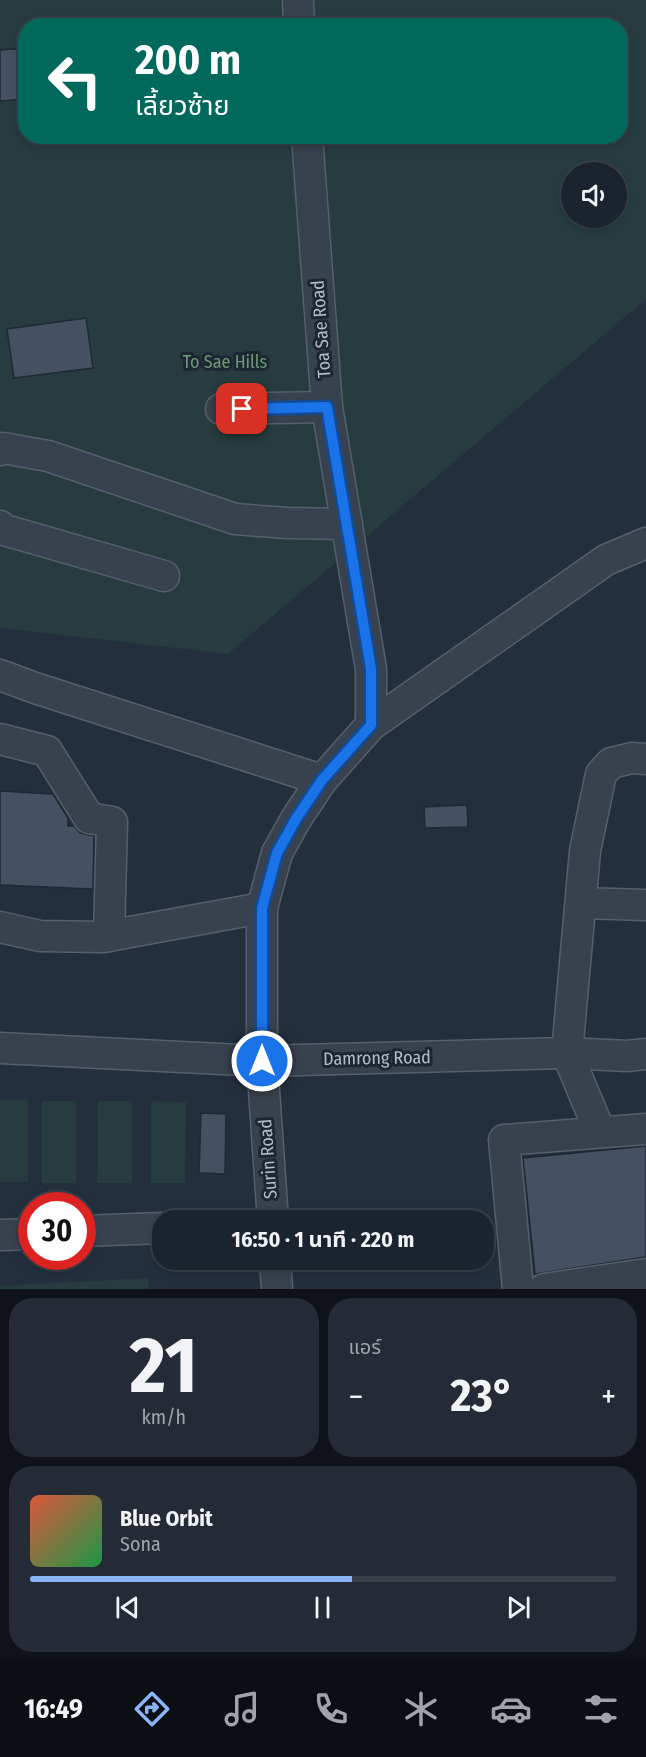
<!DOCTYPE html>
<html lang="th">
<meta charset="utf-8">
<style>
:root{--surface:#1b232e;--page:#242b36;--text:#f1f3f6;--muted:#a0a4aa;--line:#39404a;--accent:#8ab4f8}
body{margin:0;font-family:"Fira Sans Condensed","Noto Sans Thai",sans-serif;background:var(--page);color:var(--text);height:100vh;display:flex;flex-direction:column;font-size:22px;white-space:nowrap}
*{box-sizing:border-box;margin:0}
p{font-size:20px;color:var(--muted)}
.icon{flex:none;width:33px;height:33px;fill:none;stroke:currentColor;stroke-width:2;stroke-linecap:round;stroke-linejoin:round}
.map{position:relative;height:1289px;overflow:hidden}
.panel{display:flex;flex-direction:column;gap:9px;padding:9px;background:#0f1319;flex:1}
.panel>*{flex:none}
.banner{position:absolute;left:18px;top:18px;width:610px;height:126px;border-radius:24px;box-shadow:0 3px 9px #0003,0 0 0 2px var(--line);background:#00695c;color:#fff;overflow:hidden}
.controls{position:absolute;left:561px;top:162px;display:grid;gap:12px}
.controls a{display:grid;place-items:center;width:66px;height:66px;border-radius:50%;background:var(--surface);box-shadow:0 3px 9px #0003,0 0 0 2px var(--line);font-size:30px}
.speed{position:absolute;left:18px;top:1192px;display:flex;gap:12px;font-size:30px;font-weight:700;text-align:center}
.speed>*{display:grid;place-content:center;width:78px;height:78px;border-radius:50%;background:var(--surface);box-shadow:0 3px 9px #0003,0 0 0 2px var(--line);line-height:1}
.speed .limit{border:9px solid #d22;background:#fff;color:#111}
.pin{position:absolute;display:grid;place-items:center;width:51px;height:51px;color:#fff;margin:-26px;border-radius:12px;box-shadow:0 3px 9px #0006}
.me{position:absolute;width:66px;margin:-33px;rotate:0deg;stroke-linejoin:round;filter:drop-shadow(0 0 4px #0008)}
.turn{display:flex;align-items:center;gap:21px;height:126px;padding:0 18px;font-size:27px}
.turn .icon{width:78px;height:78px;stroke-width:2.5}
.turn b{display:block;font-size:42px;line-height:51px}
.big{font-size:45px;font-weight:700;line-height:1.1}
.panel .tile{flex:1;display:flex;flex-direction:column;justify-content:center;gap:9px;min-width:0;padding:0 21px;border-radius:24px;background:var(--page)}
.panel .dial{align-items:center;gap:0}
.dial b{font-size:78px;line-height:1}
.song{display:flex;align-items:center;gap:18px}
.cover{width:72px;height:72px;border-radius:9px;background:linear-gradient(135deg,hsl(10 70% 55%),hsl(140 70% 35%))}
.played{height:6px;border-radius:3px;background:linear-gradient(90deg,var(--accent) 55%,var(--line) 55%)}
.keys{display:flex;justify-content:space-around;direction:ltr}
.heat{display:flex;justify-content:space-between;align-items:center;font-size:33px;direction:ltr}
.panel .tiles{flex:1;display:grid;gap:9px;grid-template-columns:1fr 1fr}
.tile:last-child{grid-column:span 2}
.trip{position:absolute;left:152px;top:1210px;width:342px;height:60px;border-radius:24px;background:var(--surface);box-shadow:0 3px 9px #0003,0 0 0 2px var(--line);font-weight:700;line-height:60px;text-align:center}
.menu{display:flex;height:96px;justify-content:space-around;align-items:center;background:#0b0e12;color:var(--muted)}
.menu .icon{width:42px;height:42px}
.menu .selected{color:var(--accent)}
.menu b{font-size:27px;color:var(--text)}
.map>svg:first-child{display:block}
.green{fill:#263c3f;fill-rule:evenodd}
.building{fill:#455162;stroke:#1f2835;stroke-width:1.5}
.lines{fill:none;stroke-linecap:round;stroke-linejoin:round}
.minor-casing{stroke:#565f6c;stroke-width:33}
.minor{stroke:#38414e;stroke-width:30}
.route-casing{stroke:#114b97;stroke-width:15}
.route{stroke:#1a73e8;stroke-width:10}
.labels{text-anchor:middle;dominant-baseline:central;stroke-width:6;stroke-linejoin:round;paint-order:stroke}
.street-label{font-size:18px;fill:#b4bcc9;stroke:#1d2633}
.park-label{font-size:18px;fill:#6b9a76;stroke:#1d2633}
</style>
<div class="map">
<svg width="646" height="1289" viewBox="0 0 646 1289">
<rect width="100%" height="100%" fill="#242f3e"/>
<g class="green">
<path d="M 0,0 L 646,0 L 646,299 L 228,654 L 0,628 ZM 26,26 L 621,26 L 621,136 L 26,136 ZM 572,172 L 616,172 L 616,218 L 572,218 Z"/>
<rect x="0" y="1100" width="28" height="82"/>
<rect x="42" y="1101" width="34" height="82"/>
<path d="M 98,1101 L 132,1101 L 132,1183 L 97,1183 Z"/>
<path d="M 151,1101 L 186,1102 L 185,1183 L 151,1183 Z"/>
<path d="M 148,1278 L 149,1289 L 0,1289 L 0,1286 Z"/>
</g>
<g class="building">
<path d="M 26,48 L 26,99 L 0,101 L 0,50 Z"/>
<path d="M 86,318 L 93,368 L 14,378 L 7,329 Z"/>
<path d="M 0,791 L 53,794 L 68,818 L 68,826 L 74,826 L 80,833 L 94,836 L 93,889 L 0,885 Z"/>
<path d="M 467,805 L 468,827 L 425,828 L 424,807 Z"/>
<path d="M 201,1113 L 226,1114 L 225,1174 L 199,1173 Z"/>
<path d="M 646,1146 L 646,1257 L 535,1274 L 523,1158 Z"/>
</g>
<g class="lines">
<g class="minor-casing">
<g id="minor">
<path d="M 298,0 L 299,26"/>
<path d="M 307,136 L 327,407 L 371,669 L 371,725"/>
<path d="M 221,409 L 327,407"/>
<path d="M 0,450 L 3,448 L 48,456 L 235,519 L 288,523 L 347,524"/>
<path d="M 0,526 L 4,530 L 22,535 L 164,576"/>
<path d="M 0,675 L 35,688 L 322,780"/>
<path d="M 0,739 L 47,751 L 89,818 L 112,822 L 109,936"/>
<path d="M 581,903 L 646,905"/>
<path d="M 0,927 L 40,936 L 103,937 L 262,908"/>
<path d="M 0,1048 L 262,1061 L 567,1053 L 627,1056 L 646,1054"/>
<path d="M 600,1132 L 567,1053 L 585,851 L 601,774 L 611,763 L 632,758 L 646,759"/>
<path d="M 273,1221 L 262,1061 L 262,908 L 277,853 L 296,819 L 322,780 L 371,725 L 606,560 L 646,543"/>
<path d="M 82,1231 L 162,1228"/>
<path d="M 0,1235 L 32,1234"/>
<path d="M 275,1260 L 277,1289"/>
<path d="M 518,1289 L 504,1140 L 646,1129"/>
<path d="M 544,1289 L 646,1274"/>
</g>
</g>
<use href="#minor" class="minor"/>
</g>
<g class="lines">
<g class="route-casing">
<path id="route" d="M 242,409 L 327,407 L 371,669 L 371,725 L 322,780 L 296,819 L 277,853 L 262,908 L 262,1061"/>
</g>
<use href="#route" class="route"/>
</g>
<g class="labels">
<g class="street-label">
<text transform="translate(321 329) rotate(-94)">Toa Sae Road</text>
<text transform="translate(377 1058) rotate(-1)">Damrong Road</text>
<text transform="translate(268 1159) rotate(-94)">Surin Road</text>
</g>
<g class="park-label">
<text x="225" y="362">To Sae Hills</text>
</g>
</g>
</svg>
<div class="controls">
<a><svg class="icon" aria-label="sound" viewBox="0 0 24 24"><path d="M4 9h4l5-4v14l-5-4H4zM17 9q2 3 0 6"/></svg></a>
</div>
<div class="speed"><div class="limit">30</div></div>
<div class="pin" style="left:242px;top:409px;background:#d93025"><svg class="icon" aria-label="arrive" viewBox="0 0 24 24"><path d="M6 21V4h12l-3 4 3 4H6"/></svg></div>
<svg class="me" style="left:262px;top:1061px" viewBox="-20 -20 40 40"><circle r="17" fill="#1a73e8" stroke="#fff" stroke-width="3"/><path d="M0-11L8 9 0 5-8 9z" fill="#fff"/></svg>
<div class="trip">16:50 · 1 นาที · 220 m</div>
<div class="banner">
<div class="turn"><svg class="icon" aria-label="left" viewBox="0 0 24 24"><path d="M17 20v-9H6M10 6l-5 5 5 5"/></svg><div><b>200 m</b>เลี้ยวซ้าย</div></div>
</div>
</div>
<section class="panel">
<div class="tiles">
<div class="tile dial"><b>21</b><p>km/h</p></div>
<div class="tile"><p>แอร์</p>
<div class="heat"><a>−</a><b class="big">23°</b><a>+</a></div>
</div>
<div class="tile">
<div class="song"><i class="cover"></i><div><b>Blue Orbit</b><p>Sona</p></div></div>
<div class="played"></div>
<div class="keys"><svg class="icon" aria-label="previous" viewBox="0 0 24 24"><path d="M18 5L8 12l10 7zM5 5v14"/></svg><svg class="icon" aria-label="pause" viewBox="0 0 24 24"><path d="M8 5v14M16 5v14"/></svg><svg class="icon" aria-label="next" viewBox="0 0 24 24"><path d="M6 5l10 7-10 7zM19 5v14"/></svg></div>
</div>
</div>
</section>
<nav class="menu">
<b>16:49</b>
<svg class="icon selected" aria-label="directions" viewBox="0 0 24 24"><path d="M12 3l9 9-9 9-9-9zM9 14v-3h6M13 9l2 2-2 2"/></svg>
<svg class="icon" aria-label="music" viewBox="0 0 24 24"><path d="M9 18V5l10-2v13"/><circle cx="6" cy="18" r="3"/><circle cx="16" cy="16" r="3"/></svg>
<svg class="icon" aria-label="phone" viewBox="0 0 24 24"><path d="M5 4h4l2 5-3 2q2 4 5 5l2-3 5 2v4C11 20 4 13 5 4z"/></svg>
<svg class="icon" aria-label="climate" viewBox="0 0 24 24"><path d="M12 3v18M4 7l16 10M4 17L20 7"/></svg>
<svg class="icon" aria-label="car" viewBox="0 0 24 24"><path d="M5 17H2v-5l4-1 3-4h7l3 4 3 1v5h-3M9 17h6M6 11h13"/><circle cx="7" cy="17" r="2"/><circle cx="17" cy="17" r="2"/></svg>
<svg class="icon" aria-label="filters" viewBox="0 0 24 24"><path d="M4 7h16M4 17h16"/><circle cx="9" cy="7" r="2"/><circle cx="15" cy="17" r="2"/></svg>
</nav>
